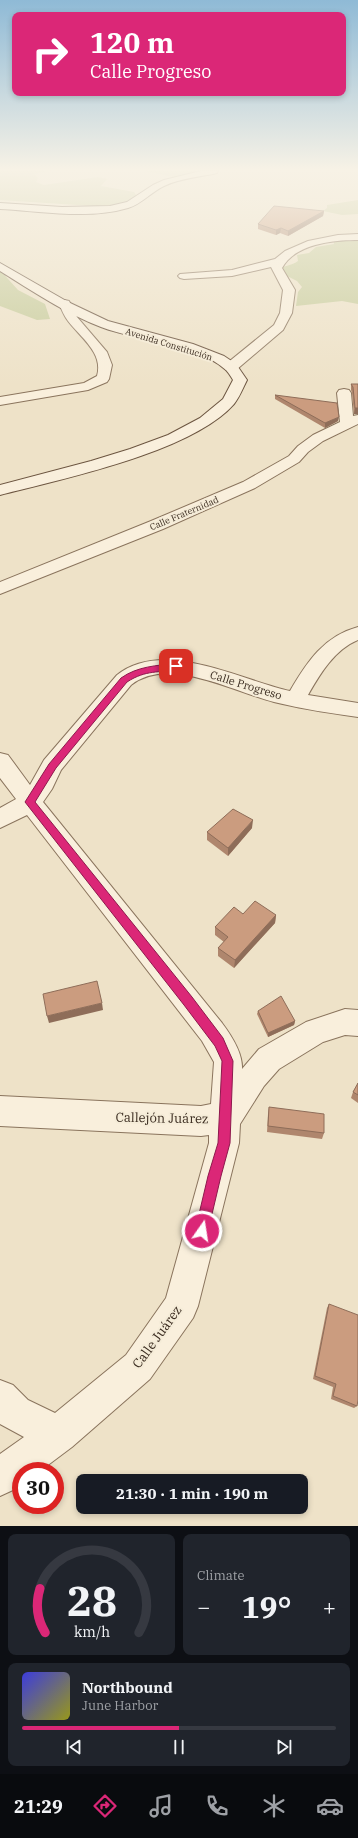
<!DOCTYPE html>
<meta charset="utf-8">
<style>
:root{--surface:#171b24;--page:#20242c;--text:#f1f3f6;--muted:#9ea1a6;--line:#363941;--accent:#db2777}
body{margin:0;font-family:"IBM Plex Serif",serif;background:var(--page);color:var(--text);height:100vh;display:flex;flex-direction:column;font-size:15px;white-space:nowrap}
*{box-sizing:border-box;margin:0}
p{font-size:13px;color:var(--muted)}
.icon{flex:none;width:22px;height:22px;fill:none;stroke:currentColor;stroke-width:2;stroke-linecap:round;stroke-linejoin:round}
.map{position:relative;height:1526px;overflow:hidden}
.drawer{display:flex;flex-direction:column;gap:8px;padding:8px;background:#0d0f14;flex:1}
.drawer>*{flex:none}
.banner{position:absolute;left:12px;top:12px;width:334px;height:84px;border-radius:8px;box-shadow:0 2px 6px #0003;background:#db2777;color:#fff;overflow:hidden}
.speed{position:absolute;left:12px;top:1462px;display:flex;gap:8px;font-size:20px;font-weight:700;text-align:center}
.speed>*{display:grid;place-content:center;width:52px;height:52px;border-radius:50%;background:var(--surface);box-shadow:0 2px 6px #0003;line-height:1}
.speed .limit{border:6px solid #d22;background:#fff;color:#111}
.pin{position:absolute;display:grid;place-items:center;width:34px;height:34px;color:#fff;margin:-17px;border-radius:8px;box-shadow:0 2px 6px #0006}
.me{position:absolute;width:44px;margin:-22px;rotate:13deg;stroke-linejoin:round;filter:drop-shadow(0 0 3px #0008)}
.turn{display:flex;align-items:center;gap:14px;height:84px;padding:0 12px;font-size:18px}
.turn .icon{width:52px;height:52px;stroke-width:2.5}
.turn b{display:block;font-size:28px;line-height:34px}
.big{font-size:30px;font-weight:800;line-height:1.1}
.drawer .tile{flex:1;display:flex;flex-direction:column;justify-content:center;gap:6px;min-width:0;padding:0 14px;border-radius:8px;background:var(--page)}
.drawer .dial{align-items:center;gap:0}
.dial svg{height:104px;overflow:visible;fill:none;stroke:var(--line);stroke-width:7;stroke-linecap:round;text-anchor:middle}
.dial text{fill:var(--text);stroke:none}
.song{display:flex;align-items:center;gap:12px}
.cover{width:48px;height:48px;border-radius:6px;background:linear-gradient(135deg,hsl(240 70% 55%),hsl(60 70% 35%))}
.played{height:4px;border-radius:2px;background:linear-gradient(90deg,var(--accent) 50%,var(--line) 50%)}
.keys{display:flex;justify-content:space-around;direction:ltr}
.heat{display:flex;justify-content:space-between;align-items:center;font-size:22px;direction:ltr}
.drawer .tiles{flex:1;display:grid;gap:8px;grid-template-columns:1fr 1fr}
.tile:last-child{grid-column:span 2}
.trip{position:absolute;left:76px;top:1474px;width:232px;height:40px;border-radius:8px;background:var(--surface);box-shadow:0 2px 6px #0003;font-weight:800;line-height:40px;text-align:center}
.tabs{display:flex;height:64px;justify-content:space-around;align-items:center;background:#090b0e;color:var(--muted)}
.tabs .icon{width:28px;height:28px}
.tabs .current{color:var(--accent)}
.tabs b{font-size:18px;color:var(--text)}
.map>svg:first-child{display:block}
.green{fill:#c8cc9c}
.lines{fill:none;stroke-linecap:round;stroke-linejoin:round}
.minor-casing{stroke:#8a745d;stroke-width:2}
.secondary-casing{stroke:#6c5540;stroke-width:2}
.minor{fill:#f9efdc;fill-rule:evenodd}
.secondary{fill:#f9efdc;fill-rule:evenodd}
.wall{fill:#af866d}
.shaded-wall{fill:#8e6d59}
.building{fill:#cb9c7f;stroke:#8e6d59}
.route{fill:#db2777;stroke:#8e194d}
.labels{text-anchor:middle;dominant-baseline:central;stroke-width:4;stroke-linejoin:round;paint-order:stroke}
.far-street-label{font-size:9px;fill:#3b2c20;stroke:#f5ecd8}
.street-label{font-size:11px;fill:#3b2c20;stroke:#f5ecd8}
.near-street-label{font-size:13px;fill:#3b2c20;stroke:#f5ecd8}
</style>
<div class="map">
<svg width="358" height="1526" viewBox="0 0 358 1526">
<rect width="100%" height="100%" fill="#eee2c8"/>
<g class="green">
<path d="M 0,171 L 49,171 L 34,174 L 38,178 L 36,182 L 44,185 L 98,177 L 107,179 L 101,186 L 134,192 L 140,201 L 108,207 L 0,200 Z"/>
<path d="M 144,171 L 219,171 L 179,178 Z"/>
<path d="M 358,200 L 358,214 L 342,215 L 323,211 L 327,208 L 327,205 Z"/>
<path d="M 333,239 L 347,241 L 358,239 L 358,304 L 342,301 L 296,306 L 298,292 L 302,287 L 297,281 L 275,270 C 282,266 291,266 298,261 L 297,255 L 309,253 L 316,247 L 334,244 Z"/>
<path d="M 0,270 L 18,290 L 45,304 L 50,319 L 37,320 L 0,306 Z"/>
</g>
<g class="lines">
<g class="minor-casing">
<g id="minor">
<path d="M 358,234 L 358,240 C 333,240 295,244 282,268 L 295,290 L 292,313 L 283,330 L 236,370 L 226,370 L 224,367 L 226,364 L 274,325 L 280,313 L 283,290 L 271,267 L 232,276 L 184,279 L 180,278 L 178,276 L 180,274 L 232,270 L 275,259 L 285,251 L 308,241 L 338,235 Z"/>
<path d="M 65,300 L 69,301 L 77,317 L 107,352 L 112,365 L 109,379 L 107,382 L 88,390 L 0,405 L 0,397 L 84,383 L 97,376 C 104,353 80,337 68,321 C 64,316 62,310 59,304 Z"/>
<path d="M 344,389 L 349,390 L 351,393 L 353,416 L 358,415 L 358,424 L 323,441 L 308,452 L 299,462 L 255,488 L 163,529 L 0,594 L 0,582 L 151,521 L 243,482 L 289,456 L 298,446 L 313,435 L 340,422 L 337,393 L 339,390 Z"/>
<path d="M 358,627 L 358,640 C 334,650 320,674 308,695 L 358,703 L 358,717 C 330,713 302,709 274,702 C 234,692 168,655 131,685 L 61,770 L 52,789 L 43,802 L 222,1023 C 231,1035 243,1053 242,1069 L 259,1049 L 306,1022 L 345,1009 L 358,1010 L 358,1036 L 345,1035 L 323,1042 L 279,1069 L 264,1086 L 240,1124 L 239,1143 L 198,1306 L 193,1318 L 150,1379 L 72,1447 L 40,1471 L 21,1471 L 21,1485 L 13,1490 L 0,1496 L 0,1454 L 24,1437 L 0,1424 L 0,1380 L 13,1385 L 28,1400 L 55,1413 L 126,1355 L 166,1298 L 209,1143 L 209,1135 L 201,1136 L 0,1126 L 0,1096 L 201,1106 L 211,1104 L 214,1062 L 202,1041 L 27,815 L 0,828 L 0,808 L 16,799 L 0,778 L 0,753 L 8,755 L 30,785 L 44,760 L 117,675 C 164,638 240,680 290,691 C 307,662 324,636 358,627 Z"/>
</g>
</g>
<g class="secondary-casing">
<g id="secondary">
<path d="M 201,171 L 218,171 L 217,173 C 200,177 180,178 164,186 C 151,192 142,204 128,208 C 87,220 41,211 0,209 L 0,203 L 62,207 L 110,206 L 127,202 L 153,185 L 164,180 Z"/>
<path d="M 0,263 L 68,302 L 108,321 L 193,344 L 224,356 L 236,364 L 247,380 C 243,388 239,398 234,404 C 192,452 62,479 0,495 L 0,485 L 91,461 L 130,449 L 168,435 L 200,418 L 223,399 L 233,380 C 231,377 229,373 226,370 C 198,344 137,341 101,327 C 65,313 32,291 0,271 Z"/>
</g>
</g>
<use href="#minor" class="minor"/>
<use href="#secondary" class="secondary"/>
</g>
<g class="wall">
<path d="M 324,211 L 323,216 L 288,236 L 280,233 L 276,235 L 258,229 L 258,224 Z"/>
<path d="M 351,384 L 358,384 L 358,414 L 354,414 L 352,393 L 351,390 Z"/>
<path d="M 275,395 L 338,421 L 325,428 L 275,399 Z"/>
<path d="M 252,828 L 228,856 L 207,840 L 207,832 Z"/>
<path d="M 243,914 L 276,915 L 275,923 L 234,968 L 218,956 L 218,948 L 224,942 L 215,935 L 215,927 Z"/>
<path d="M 258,1011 L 295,1021 L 294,1025 L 268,1037 L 257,1014 Z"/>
<path d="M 358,1083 L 358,1103 L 351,1098 L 353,1092 Z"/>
<path d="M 269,1107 L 324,1133 L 322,1139 L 267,1132 L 268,1114 Z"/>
<path d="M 329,1304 L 357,1406 L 354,1408 L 331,1399 L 333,1387 L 313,1379 L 327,1308 Z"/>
</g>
<g class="shaded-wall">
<path d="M 324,211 L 323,216 L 288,236 L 288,231 Z"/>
<path d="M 281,228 L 280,233 L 276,235 L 276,230 Z"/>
<path d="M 355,408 L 358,408 L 358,414 L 354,414 Z"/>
<path d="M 339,417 L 338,421 L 325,428 L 325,423 Z"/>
<path d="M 253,820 L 252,828 L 228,856 L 228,848 Z"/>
<path d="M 276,915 L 275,923 L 234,968 L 235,960 Z"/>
<path d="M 102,1003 L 103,1010 L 49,1023 L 47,1016 Z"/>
<path d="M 295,1021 L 294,1025 L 268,1037 L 268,1033 Z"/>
</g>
<g class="building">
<path d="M 274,206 L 324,211 L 288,231 L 281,228 L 276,230 L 258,224 Z"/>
<path d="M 351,384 L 358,384 L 358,408 L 355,408 L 353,387 Z"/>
<path d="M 275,395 L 337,403 L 339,417 L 325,423 Z"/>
<path d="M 233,809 L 253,820 L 228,848 L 207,832 Z"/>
<path d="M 255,901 L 276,915 L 235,960 L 218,948 L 228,937 L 215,927 L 234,907 L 243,914 Z"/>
<path d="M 97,981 L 102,1003 L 47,1016 L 43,994 Z"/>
<path d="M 281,996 L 295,1021 L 268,1033 L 258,1011 Z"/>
<path d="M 358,1083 L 358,1095 L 353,1092 Z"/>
<path d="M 269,1107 L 324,1114 L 324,1133 L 268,1126 Z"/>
<path d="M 329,1304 L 358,1315 L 358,1400 L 357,1406 L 333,1396 L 336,1384 L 315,1376 Z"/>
</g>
<linearGradient id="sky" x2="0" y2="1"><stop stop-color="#8fbad6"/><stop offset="0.44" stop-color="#f7f2e6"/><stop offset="1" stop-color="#f7f2e6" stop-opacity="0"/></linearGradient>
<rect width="358" height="385" fill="url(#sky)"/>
<path class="route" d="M 176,663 L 181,666 L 179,668 C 158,674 147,669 127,682 L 56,768 L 35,802 L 192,997 L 223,1038 L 233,1061 L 230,1143 L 221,1176 L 208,1231 L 206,1236 L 202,1238 L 197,1236 L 195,1231 L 208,1176 L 218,1143 L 222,1061 L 215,1046 L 184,1005 L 25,802 L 49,764 L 121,678 C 138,666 156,666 176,663 Z"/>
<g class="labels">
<g class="far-street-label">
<text transform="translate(169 344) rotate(17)">Avenida Constitución</text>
<text transform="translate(184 513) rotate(-23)">Calle Fraternidad</text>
</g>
<g class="street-label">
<text transform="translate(246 685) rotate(17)">Calle Progreso</text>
</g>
<g class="near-street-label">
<text transform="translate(162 1118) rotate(1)">Callejón Juárez</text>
<text transform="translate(157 1337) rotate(-54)">Calle Juárez</text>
</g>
</g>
</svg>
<div class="speed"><div class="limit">30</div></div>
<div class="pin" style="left:176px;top:666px;background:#d93025"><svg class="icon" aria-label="arrive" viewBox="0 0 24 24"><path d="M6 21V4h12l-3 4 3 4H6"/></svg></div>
<svg class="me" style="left:202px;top:1231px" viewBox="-20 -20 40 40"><circle r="17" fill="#db2777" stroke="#fff" stroke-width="3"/><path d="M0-11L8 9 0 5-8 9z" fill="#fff"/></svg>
<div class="trip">21:30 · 1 min · 190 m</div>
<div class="banner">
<div class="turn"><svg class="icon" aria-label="right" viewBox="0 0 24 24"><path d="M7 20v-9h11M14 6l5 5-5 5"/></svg><div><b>120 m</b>Calle Progreso</div></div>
</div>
</div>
<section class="drawer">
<div class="tiles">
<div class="tile dial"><svg viewBox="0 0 100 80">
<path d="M14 69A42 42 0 1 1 86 69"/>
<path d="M14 69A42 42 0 0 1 10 35" stroke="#db2777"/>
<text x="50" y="56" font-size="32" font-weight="700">28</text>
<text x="50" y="72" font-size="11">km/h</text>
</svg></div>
<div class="tile"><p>Climate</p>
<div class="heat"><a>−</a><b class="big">19°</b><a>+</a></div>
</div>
<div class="tile">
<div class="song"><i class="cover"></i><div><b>Northbound</b><p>June Harbor</p></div></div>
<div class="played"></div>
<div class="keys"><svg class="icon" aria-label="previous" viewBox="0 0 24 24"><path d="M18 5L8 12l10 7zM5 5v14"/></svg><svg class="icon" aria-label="pause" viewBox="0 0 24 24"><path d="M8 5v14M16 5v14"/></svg><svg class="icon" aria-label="next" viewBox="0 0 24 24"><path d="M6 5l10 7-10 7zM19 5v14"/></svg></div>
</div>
</div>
</section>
<nav class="tabs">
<b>21:29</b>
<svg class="icon current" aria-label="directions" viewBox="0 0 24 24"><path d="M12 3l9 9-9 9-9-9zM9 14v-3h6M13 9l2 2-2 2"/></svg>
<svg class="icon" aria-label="music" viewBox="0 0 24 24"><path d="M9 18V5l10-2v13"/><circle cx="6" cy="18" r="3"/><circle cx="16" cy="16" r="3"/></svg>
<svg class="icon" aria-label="phone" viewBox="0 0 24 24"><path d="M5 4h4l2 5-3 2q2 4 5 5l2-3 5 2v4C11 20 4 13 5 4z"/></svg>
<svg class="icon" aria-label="climate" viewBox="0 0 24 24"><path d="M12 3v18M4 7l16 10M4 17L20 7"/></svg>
<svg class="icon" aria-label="car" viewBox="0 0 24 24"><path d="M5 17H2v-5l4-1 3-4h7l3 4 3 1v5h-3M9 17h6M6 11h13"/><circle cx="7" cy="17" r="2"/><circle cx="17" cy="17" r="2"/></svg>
</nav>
